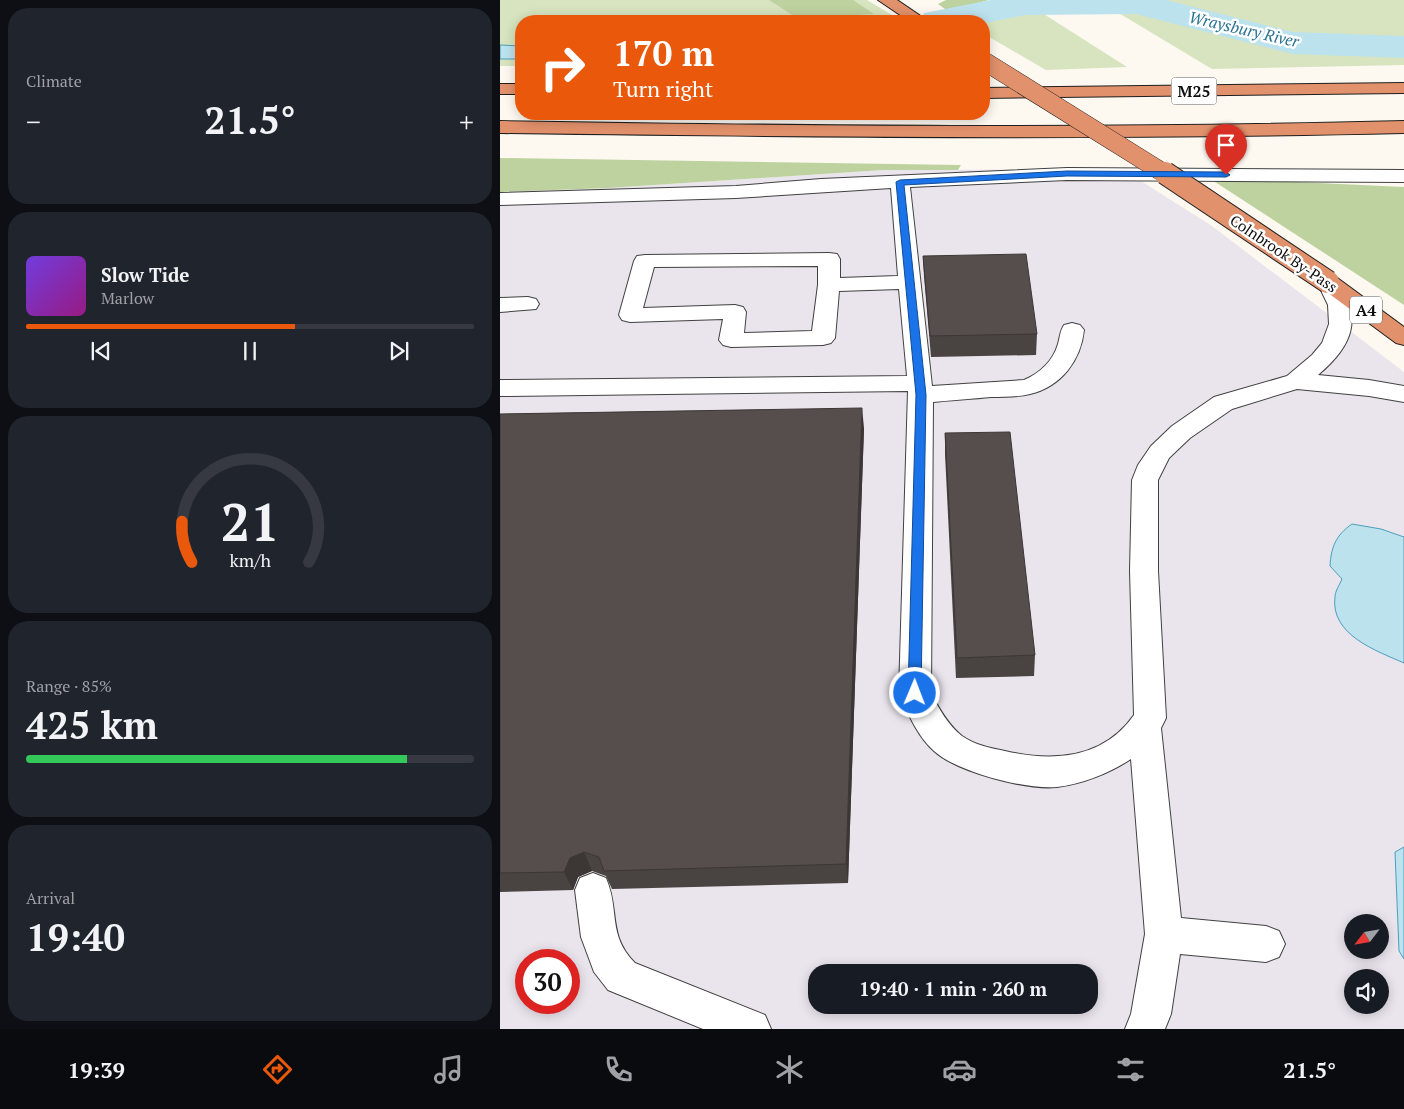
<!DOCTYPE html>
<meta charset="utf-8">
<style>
:root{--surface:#171b24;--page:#20242c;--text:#f1f3f6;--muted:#9ea1a6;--line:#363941;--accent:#ea580c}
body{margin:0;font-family:"PT Serif",serif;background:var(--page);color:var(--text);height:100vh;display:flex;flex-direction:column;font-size:19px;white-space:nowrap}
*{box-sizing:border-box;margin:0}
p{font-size:16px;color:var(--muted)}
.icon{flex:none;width:28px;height:28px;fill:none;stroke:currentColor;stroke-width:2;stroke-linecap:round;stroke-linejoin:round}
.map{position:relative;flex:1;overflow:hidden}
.sheet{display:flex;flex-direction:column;gap:8px;padding:8px;background:#0d0f14;width:500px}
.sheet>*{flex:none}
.guide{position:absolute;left:15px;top:15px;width:475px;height:105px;border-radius:20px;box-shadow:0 2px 12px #0003;background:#ea580c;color:#fff;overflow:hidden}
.needle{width:32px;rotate:239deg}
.fabs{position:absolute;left:844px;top:914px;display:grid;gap:10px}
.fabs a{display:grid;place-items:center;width:45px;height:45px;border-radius:50%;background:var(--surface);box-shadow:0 2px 12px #0003;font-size:25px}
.speed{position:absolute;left:15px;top:949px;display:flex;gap:10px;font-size:25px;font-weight:700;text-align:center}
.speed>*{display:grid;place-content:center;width:65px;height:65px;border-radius:50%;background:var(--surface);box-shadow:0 2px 12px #0003;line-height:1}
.speed .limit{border:8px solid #d22;background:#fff;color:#111}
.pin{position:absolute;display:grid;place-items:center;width:42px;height:42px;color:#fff;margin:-51px -21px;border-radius:50% 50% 50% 0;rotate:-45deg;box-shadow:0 0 5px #0007}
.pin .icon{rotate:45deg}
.me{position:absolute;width:55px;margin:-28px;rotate:1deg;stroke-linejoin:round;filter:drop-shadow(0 0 4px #0008)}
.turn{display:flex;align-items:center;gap:18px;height:105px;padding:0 15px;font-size:22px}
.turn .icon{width:65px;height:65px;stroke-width:2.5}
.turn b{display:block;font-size:35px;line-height:42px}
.big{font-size:38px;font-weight:700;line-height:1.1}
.sheet .tile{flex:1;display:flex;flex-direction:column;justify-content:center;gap:8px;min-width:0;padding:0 18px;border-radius:20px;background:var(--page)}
.sheet .dial{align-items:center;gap:0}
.dial svg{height:130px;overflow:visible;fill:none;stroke:var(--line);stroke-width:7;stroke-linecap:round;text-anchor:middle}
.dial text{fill:var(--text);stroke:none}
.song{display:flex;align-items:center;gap:15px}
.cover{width:60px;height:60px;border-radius:8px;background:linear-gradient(135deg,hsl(260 70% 55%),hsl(310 70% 35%))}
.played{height:5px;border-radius:2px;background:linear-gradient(90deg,var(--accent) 60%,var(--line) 60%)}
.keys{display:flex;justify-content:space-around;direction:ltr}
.heat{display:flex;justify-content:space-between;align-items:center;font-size:28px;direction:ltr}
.charge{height:8px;border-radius:4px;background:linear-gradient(90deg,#34c759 85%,var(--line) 0)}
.trip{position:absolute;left:308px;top:964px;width:290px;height:50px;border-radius:20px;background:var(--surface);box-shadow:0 2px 12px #0003;font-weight:700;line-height:50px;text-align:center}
.dock{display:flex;height:80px;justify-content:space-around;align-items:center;background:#090b0e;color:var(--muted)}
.dock .icon{width:35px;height:35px}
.dock .on{color:var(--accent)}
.dock b{font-size:22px;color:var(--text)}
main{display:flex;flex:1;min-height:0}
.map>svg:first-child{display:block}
.industrial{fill:#eae4ec;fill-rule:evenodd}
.green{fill:#d7e4bf}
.forest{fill:#bed2a0}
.water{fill:#bce2ee;stroke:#4d9fbc}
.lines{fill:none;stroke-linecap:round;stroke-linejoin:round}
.river{fill:#bce2ee;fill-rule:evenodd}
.minor-casing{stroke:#414141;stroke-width:2}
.highway-casing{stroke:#1f1f1f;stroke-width:2}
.minor{fill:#fff;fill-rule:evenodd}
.highway{fill:#e1916b;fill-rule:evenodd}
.highway-bridge-far1-casing{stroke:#1f1f1f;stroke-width:19;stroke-linecap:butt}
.highway-bridge-casing{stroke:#1f1f1f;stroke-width:24;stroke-linecap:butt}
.highway-bridge-far1{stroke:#e1916b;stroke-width:18}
.highway-bridge{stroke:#e1916b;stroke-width:22}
.wall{fill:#494341}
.shaded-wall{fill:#3c3735}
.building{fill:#554e4c;stroke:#3c3735}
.route{fill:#1a73e8;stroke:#114b97}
.labels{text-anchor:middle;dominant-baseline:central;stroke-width:5;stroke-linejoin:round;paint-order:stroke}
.far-street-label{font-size:15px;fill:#0e0e0e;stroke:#fff}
.far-water-label{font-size:16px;font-style:italic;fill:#287190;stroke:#fff}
.shield{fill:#fff;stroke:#565656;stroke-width:1}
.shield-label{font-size:16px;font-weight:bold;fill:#0e0e0e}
</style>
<main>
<section class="sheet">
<div class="tile"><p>Climate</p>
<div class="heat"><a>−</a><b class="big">21.5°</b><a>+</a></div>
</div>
<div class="tile">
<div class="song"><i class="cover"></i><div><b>Slow Tide</b><p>Marlow</p></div></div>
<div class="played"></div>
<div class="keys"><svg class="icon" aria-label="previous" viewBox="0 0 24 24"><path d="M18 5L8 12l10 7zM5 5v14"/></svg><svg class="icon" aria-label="pause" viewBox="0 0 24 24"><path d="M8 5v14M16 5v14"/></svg><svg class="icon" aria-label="next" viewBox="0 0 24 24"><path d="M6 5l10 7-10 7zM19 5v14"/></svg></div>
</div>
<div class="tile dial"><svg viewBox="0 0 100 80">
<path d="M14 69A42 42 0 1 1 86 69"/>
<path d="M14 69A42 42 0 0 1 8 44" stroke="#ea580c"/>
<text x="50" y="56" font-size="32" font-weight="700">21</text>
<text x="50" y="72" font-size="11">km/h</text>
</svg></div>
<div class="tile"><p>Range · 85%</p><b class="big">425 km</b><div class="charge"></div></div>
<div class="tile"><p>Arrival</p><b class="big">19:40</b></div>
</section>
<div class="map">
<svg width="904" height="1029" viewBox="0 0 904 1029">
<rect width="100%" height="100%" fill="#fdf9f1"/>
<path class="industrial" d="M 622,169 L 712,226 L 904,372 L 904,1029 L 0,1029 L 0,192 L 108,188 L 383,170 ZM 852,922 L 880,922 L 880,950 L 852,950 ZM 26,960 L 69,960 L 69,1002 L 26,1002 ZM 316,972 L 589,972 L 589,1005 L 316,1005 ZM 852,978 L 880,978 L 880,1005 L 852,1005 Z"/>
<g class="green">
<path d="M 0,0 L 367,0 L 402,21 L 21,21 L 21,66 L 0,66 Z"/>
<path d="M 597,0 L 904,0 L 904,65 L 712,69 Z"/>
<path d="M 539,11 L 627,67 L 546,70 L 484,34 L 484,21 L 460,20 L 482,14 Z"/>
</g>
<g class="forest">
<path d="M 269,0 L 353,0 L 374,14 L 297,18 Z"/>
<path d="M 446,0 L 489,0 L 448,11 L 438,4 Z"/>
<path d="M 0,158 L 461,165 L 458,170 L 383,170 L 108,188 L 0,192 Z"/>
<path d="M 712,180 L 752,180 L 904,187 L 904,305 Z"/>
</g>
<g class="water">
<path d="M 0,45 L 21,46 L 21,59 L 0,59 Z"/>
<path d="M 852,524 L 881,529 L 904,537 L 904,663 C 877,651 830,635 835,597 C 835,591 840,584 842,579 L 830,566 C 831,547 836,535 852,524 Z"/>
<path d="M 904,847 L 904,959 L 899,951 L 895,852 Z"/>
</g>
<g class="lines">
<path class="river" d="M 491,0 L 666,0 L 793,32 L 904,36 L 904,58 L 793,54 L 636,14 L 526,15 L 484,23 L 419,21 L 424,13 Z"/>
<g class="minor-casing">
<g id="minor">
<path d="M 567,168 L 904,170 L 904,182 L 567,180 L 410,187 L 432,386 L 524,380 C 540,373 553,361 558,344 C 560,337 560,331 564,325 L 572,323 L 580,325 L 584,330 C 581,360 561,387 530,394 C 518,397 504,397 491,397 C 472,399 453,400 433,402 L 431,693 C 439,709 448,725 462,736 C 475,745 490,748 505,751 C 553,762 603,759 634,715 L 630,571 L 632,480 L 638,465 L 651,446 L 672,426 L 714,397 L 787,376 L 812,355 L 822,343 L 829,324 L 828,305 L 817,282 L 820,277 L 828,275 L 836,277 C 863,317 854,345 818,375 L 869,380 L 904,386 L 904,402 L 869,396 L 797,389 L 732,409 L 690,438 L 669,458 L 658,480 L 658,571 L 666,718 L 661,728 L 681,918 L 766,926 L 779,931 L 785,944 L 779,957 L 766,962 L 680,954 L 671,1014 L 665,1029 L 625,1029 L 631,1014 L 645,934 L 631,759 C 610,773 582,784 557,787 C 526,790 457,772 434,751 C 417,736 408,713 399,693 L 408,391 L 0,396 L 0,380 L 407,376 L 399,289 L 339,291 L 335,338 L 331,343 L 323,345 L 231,347 L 223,345 L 219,340 L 223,319 L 130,322 L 122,320 L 119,315 L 134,261 L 137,256 L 145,255 L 329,253 L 337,254 L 340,259 L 340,278 L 398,276 L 391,188 L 236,198 L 0,205 L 0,193 L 236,186 L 321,179 ZM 318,266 L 318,285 L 312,331 L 244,333 L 246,312 L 243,307 L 235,305 L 143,308 L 154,267 Z"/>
<path d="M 28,297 L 36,299 L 39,304 L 36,309 L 0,312 L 0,298 Z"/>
<path d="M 93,873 L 106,878 C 120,910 107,935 135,963 L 265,1015 L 271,1029 L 203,1029 L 108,990 L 94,972 L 81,937 L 75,890 L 80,878 Z"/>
</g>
</g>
<g class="highway-casing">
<g id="highway">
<path d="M 378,0 L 397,0 L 428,21 L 409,21 Z"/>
<path d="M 904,83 L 904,93 L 484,98 L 484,88 Z"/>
<rect x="0" y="84" width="21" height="10"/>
<path d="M 0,121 C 301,126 603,129 904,121 L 904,133 C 603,140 301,137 0,133 Z"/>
<path d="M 828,275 L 836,277 L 904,327 L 904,345 L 896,343 L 820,287 L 817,282 L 820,277 Z"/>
</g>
</g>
<use href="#minor" class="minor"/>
<use href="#highway" class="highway"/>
<g class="highway-bridge-far1-casing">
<path id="highway-bridge-far1" d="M 484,61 L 667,175"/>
</g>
<g class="highway-bridge-casing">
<path id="highway-bridge" d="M 665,173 L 828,282"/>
</g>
<use href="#highway-bridge-far1" class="highway-bridge-far1"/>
<use href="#highway-bridge" class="highway-bridge"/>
</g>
<g class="wall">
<path d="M 423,256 L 537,334 L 536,355 L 431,357 L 424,276 Z"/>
<path d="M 0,414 L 364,428 L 348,883 L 112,889 L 106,876 L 92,871 L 78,877 L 73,890 L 0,892 Z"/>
<path d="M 445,433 L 535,655 L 534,676 L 456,678 L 445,454 Z"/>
</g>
<g class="shaded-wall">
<path d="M 362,408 L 364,428 L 348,883 L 346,864 Z"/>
<path d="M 84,852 L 92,871 L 78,877 L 73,890 L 64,872 L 70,858 Z"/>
</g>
<g class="building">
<path d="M 526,254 L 537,334 L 430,336 L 423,256 Z"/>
<path d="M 362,408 L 346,864 L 104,871 L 99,857 L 84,852 L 70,858 L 64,872 L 0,873 L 0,414 Z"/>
<path d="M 510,432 L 535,655 L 457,658 L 445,433 Z"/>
</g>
<path class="route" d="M 567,171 L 726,172 L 730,175 L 726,177 L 567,176 L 404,185 L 426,395 L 421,693 L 420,697 L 415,698 L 410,697 L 408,693 L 416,395 L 396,182 L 400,180 Z"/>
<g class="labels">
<g class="far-street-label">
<text transform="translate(784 253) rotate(34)">Colnbrook By-Pass</text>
</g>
<g class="far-water-label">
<text transform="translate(744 29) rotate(13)">Wraysbury River</text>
</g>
<g class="shield">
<rect x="671.5" y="77.5" width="45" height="27" rx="4"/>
<rect x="850" y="296.5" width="32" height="27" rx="4"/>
</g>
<g class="shield-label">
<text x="694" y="91">M25</text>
<text x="866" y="310">A4</text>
</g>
</g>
</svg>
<div class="fabs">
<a><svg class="needle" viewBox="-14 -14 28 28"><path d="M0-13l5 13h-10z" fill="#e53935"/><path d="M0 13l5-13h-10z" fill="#9ea1a6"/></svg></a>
<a><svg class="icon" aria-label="sound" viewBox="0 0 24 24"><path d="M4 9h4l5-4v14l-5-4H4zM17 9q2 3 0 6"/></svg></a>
</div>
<div class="speed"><div class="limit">30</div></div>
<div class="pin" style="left:726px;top:175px;background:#d93025"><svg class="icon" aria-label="arrive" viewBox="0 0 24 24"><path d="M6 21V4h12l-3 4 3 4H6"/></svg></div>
<svg class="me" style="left:415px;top:693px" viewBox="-20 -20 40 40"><circle r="17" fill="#1a73e8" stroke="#fff" stroke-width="3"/><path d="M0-11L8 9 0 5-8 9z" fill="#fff"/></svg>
<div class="trip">19:40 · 1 min · 260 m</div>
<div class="guide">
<div class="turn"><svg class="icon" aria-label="right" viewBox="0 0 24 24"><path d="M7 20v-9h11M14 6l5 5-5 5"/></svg><div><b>170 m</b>Turn right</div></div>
</div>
</div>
</main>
<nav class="dock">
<b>19:39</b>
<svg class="icon on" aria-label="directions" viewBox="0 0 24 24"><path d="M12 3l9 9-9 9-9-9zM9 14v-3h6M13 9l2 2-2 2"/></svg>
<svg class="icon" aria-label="music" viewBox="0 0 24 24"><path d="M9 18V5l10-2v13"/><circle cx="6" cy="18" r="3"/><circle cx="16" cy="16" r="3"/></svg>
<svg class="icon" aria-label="phone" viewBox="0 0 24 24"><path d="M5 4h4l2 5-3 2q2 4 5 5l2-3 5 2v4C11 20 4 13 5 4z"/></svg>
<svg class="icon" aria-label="climate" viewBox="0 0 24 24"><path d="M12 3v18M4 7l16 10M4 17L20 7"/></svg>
<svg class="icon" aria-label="car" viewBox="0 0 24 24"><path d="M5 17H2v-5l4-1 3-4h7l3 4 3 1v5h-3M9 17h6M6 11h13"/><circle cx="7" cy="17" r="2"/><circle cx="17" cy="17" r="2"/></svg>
<svg class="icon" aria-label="filters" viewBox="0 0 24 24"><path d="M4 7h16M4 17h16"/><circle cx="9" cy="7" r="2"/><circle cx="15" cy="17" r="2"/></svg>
<b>21.5°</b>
</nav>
